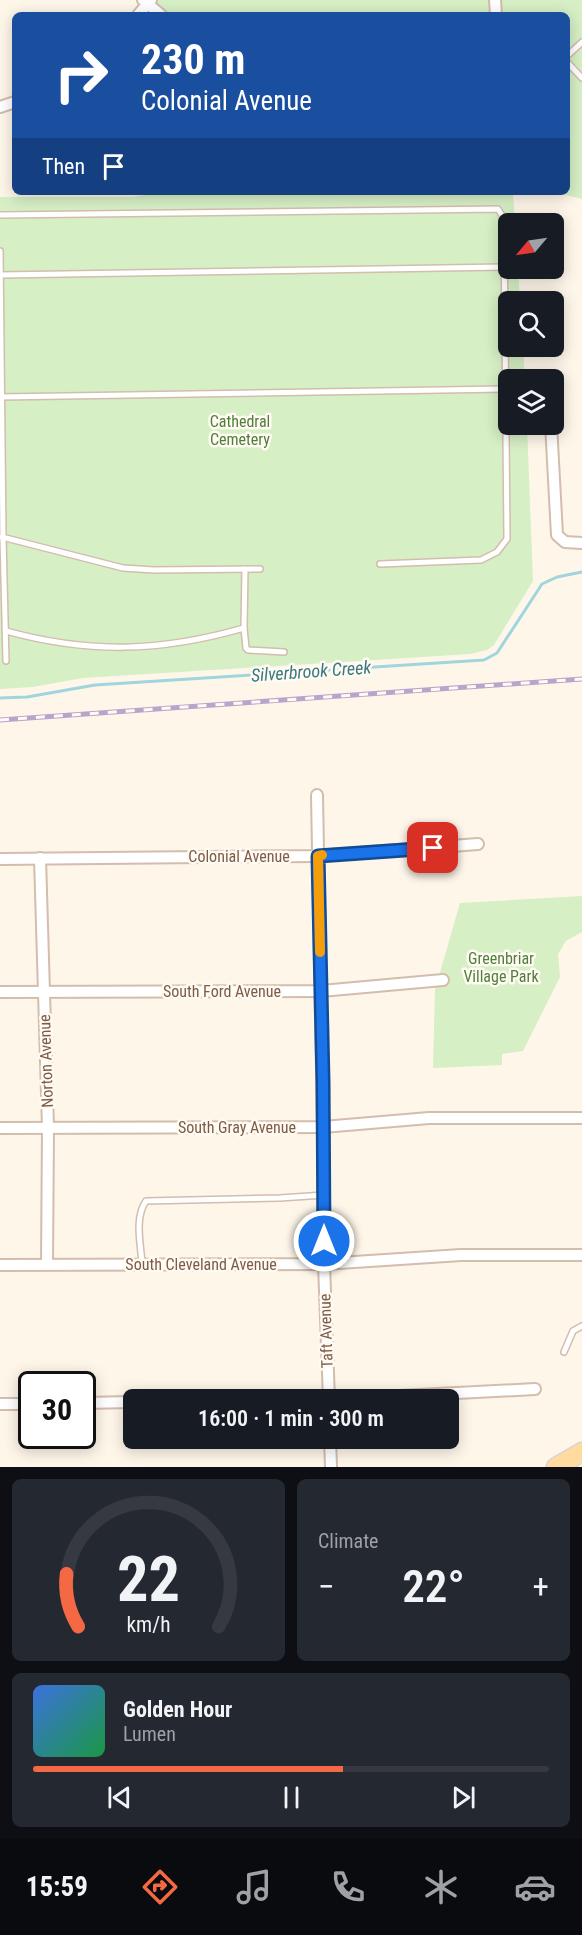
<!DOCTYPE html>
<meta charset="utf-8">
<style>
:root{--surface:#171b24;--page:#242831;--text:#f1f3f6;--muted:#9ea1a6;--line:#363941;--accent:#f46943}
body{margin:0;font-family:"Roboto Condensed",sans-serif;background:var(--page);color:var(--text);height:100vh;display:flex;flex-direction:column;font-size:22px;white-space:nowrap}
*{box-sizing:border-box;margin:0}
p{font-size:20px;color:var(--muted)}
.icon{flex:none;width:33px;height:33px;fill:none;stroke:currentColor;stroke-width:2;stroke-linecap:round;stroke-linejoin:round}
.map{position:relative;height:1467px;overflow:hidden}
.sheet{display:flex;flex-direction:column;gap:12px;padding:12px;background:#0d0f14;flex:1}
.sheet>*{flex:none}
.top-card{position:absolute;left:12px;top:12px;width:558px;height:183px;border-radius:9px;box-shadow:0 3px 15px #0003;background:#1a4fa0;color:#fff;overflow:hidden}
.needle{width:39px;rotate:241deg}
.tools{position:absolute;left:498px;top:213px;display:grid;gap:12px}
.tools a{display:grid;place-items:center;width:66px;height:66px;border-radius:9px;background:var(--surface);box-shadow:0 3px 15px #0003;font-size:30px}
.speed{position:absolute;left:18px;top:1371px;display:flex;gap:12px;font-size:30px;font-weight:700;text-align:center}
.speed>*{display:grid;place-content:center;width:78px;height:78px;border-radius:50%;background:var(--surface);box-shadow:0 3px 15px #0003;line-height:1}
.speed .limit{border:3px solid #111;border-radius:9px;background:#fff;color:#111}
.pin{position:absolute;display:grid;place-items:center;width:51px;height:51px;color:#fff;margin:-26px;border-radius:12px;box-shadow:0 3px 9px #0006}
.me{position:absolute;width:66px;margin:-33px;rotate:0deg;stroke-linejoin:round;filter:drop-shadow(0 0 4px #0008)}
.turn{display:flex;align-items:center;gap:21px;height:126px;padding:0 30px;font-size:27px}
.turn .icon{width:78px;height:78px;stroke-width:2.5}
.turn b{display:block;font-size:42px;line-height:51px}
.then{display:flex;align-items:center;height:57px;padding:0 30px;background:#0003;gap:12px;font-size:22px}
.big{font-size:45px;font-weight:600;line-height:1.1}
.sheet .widget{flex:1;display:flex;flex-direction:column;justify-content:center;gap:9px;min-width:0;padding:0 21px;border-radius:9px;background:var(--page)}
.sheet .dial{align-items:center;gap:0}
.dial svg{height:156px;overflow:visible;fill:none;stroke:var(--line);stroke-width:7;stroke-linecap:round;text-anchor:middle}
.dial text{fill:var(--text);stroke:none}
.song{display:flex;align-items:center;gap:18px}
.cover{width:72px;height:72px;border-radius:9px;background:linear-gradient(135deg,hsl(220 70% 55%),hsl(140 70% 35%))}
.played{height:6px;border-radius:3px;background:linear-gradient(90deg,var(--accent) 60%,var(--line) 60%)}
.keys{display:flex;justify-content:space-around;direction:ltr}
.heat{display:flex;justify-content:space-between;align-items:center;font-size:33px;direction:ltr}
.sheet .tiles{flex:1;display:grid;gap:12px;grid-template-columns:1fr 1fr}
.widget:last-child{grid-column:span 2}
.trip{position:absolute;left:123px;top:1389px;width:336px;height:60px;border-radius:9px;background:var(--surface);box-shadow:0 3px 15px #0003;font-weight:600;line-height:60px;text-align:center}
.menu{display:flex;height:96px;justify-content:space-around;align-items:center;background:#090b0e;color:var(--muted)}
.menu .icon{width:42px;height:42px}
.menu .on{color:var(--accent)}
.menu b{font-size:27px;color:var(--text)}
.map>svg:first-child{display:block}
.green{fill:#d6efc5}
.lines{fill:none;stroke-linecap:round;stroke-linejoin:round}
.stream{stroke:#a0d5de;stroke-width:3}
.service-casing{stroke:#d3bdad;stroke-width:8}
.minor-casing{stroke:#d3bdad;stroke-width:14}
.primary-casing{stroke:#ddd4d0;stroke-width:21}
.service{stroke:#fff;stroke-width:5}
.minor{stroke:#fff;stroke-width:10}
.primary{stroke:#ffdba0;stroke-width:18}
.rail-casing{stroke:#b9a4cb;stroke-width:5}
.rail{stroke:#fffaf2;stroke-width:3;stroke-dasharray:9;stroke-linecap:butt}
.route-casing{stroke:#114b97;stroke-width:15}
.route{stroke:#1a73e8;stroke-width:10}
.slow{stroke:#f59e0b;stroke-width:10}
.labels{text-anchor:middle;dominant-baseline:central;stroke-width:5;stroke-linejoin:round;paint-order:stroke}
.park-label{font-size:16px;fill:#507e3c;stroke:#fffaf2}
.street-label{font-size:16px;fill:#7d5b49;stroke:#fffaf2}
.water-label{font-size:18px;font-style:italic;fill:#3a7883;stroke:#fffaf2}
</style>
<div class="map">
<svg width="582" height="1467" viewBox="0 0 582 1467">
<rect width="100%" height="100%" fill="#fef6e9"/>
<g class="green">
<path d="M 143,0 L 495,0 L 496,15 L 161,15 Z"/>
<path d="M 500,0 L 582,0 L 582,199 L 553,192 L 567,192 L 567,15 L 501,15 Z"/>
<path d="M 159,192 L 513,192 L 515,223 L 508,224 L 508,268 L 518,269 L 520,301 L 508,302 L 508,346 L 523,347 L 525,379 L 508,380 L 508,424 L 527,425 L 533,581 L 494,645 L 487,650 L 470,654 L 83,678 L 33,687 L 0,689 L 0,197 L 133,197 Z"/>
<path d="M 582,896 L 582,932 L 566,941 L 558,954 L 560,977 L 523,1051 L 502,1054 L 502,1065 L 433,1068 L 435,990 L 460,903 Z"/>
</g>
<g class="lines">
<path class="stream" d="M 0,698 L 27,697 L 95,685 L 484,660 L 497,653 L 542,584 L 557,577 L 582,572"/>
<g class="service-casing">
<g id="service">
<path d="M 567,56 L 582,42"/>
<path d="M 567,62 L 582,78"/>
<path d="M 0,215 L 498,209 L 503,217 L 504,225 L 507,539 L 497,552 L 481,560 L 380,564"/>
<path d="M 0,251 L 3,537 L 6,661"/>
<path d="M 0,275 L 504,267"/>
<path d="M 0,397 L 504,389"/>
<path d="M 2,537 L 123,568 L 154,570 L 260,569"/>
<path d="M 245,569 L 244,628 L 246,648 L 248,650 L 284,652"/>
<path d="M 6,631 C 90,654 160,652 244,628"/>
<path d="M 142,1264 C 141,1245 134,1218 146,1201 L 280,1198 L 324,1195"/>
<path d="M 564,1352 L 573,1331 L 582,1326"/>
</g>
</g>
<g class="minor-casing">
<g id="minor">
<path d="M 143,0 L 161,15"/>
<path d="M 495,0 L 496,15"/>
<path d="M 138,15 L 151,0"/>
<path d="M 0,107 L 15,102"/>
<path d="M 551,424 L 557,535 L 565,542 L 582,543"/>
<path d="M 317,795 L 323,1127 L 324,1264 L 329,1400"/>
<path d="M 40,858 L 48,1127 L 47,1264"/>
<path d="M 0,859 L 318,856 L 478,844"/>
<path d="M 0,992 L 321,991 L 443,980"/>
<path d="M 0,1128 L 323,1127 L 429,1118 L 582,1118"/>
<path d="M 0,1265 L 324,1264 L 461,1255 L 582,1255"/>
<path d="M 321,1400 L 535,1389"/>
<path d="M 82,1403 L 134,1402"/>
<path d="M 0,1404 L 32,1404"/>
<path d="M 330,1438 L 331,1467"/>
</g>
</g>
<g class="primary-casing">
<path id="primary" d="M 556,1467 L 582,1452"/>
</g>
<use href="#service" class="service"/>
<use href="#minor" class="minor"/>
<use href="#primary" class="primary"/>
<g class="rail-casing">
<path id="rail" d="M 0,720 L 582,679"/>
</g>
<use href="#rail" class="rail"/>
</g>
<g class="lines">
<g class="route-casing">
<path id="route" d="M 324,1241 L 323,1082 L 318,856 L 433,848"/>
</g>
<use href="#route" class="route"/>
<path class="slow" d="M 320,952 L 318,856 L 322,855"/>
</g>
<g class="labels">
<g class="park-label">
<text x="240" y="421">Cathedral<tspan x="240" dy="18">Cemetery</tspan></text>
<text x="501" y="958">Greenbriar<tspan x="501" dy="18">Village Park</tspan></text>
</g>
<g class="street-label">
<text x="239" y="856">Colonial Avenue</text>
<text x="222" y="991">South Ford Avenue</text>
<text transform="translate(46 1061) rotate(-92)">Norton Avenue</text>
<text x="237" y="1127">South Gray Avenue</text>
<text x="201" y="1264">South Cleveland Avenue</text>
<text transform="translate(326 1331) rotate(-92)">Taft Avenue</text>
</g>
<g class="water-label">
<text transform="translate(311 671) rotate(-4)">Silverbrook Creek</text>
</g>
</g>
</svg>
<div class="tools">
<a><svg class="needle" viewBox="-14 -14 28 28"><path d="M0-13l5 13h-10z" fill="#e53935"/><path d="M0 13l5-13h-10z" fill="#9ea1a6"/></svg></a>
<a><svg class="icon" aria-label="search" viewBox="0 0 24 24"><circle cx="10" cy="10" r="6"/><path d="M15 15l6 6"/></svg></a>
<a><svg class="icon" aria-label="layers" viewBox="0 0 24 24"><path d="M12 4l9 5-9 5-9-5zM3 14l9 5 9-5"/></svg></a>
</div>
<div class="speed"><div class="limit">30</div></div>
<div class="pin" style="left:433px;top:848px;background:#d93025"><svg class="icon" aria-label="arrive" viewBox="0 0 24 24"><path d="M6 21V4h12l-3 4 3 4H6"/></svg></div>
<svg class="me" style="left:324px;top:1241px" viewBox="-20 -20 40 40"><circle r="17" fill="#1a73e8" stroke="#fff" stroke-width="3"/><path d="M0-11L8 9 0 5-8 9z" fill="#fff"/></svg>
<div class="trip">16:00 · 1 min · 300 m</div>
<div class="top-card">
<div class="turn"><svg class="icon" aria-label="right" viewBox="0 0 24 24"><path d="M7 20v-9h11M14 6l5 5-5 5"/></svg><div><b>230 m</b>Colonial Avenue</div></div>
<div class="then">Then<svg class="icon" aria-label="arrive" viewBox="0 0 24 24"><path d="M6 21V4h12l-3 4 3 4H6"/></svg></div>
</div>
</div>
<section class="sheet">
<div class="tiles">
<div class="widget dial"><svg viewBox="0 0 100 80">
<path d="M14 69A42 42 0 1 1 86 69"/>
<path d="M14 69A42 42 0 0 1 8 42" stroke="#f46943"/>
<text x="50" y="56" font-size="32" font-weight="700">22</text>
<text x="50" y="72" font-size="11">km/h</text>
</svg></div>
<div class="widget"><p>Climate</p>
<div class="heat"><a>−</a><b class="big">22°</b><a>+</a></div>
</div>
<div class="widget">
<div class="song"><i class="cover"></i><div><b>Golden Hour</b><p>Lumen</p></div></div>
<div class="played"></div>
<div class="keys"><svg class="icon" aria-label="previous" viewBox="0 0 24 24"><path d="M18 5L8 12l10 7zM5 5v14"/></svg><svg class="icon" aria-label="pause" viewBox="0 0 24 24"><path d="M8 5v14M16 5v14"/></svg><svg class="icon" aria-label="next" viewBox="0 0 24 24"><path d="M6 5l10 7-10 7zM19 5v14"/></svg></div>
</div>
</div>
</section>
<nav class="menu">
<b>15:59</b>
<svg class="icon on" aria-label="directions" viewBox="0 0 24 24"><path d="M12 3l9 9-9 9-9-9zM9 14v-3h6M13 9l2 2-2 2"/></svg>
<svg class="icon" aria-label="music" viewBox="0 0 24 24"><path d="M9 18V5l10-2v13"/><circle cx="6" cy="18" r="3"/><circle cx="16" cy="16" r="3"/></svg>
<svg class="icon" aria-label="phone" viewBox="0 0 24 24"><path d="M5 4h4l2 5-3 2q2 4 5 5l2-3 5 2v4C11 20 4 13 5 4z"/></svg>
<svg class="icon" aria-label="climate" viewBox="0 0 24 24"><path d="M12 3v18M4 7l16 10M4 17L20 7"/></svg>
<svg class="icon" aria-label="car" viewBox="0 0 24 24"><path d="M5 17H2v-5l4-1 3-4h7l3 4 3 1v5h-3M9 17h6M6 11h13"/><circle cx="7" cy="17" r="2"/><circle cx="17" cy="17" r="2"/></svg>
</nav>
